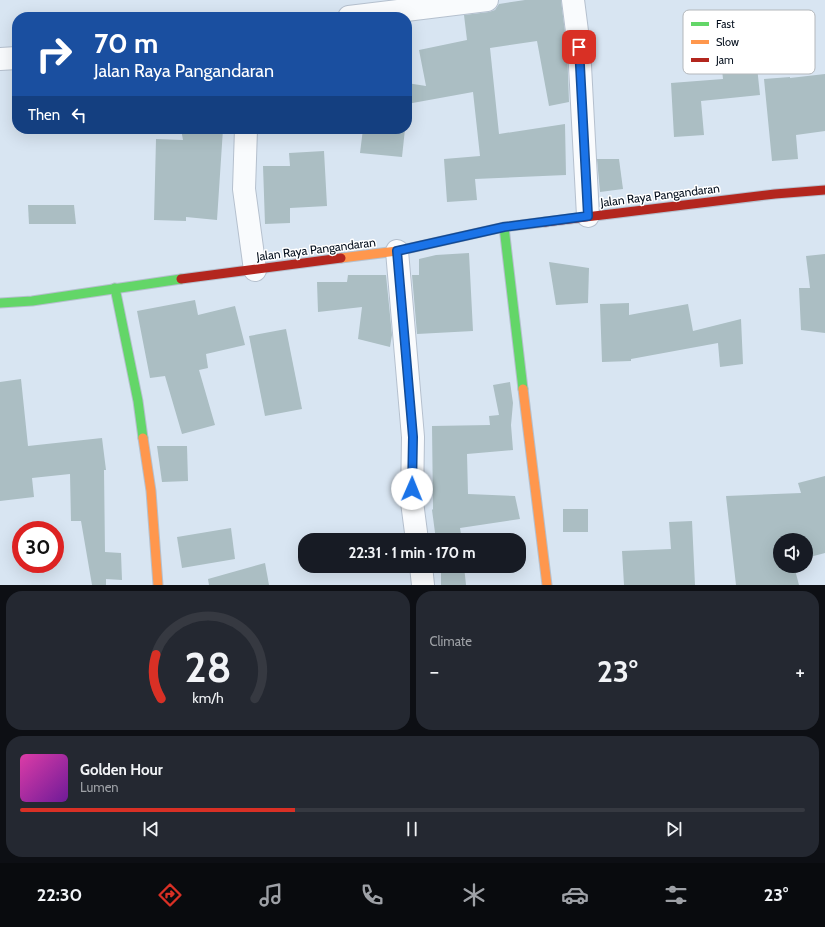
<!DOCTYPE html>
<meta charset="utf-8">
<style>
:root{--surface:#171b24;--page:#242831;--text:#f1f3f6;--muted:#9ea1a6;--line:#363941;--accent:#d93025}
body{margin:0;font-family:Cabin,sans-serif;background:var(--page);color:var(--text);height:100vh;display:flex;flex-direction:column;font-size:15px;white-space:nowrap}
*{box-sizing:border-box;margin:0}
p{font-size:13px;color:var(--muted)}
.icon{flex:none;width:22px;height:22px;fill:none;stroke:currentColor;stroke-width:2;stroke-linecap:round;stroke-linejoin:round}
.map{position:relative;height:585px;overflow:hidden}
.sheet{display:flex;flex-direction:column;gap:6px;padding:6px;background:#0d0f14;flex:1}
.sheet>*{flex:none}
.banner{position:absolute;left:12px;top:12px;width:400px;height:122px;border-radius:16px;box-shadow:0 4px 16px #0002;background:#1a4fa0;color:#fff;overflow:hidden}
.fabs{position:absolute;left:773px;top:533px;display:grid;gap:8px}
.fabs a{display:grid;place-items:center;width:40px;height:40px;border-radius:50%;background:var(--surface);box-shadow:0 4px 16px #0002;font-size:20px}
.speed{position:absolute;left:12px;top:521px;display:flex;gap:8px;font-size:20px;font-weight:700;text-align:center}
.speed>*{display:grid;place-content:center;width:52px;height:52px;border-radius:50%;background:var(--surface);box-shadow:0 4px 16px #0002;line-height:1}
.speed .limit{border:6px solid #d22;background:#fff;color:#111}
.pin{position:absolute;display:grid;place-items:center;width:34px;height:34px;color:#fff;margin:-17px;border-radius:8px;box-shadow:0 2px 6px #0006}
.me{position:absolute;width:44px;margin:-22px;rotate:1deg;stroke-linejoin:round;filter:drop-shadow(0 0 3px #0008)}
.turn{display:flex;align-items:center;gap:14px;height:84px;padding:0 16px;font-size:18px}
.turn .icon{width:52px;height:52px;stroke-width:2.5}
.turn b{display:block;font-size:28px;line-height:34px}
.then{display:flex;align-items:center;height:38px;padding:0 16px;background:#0003;gap:8px;font-size:15px}
.big{font-size:30px;font-weight:700;line-height:1.1}
.sheet .widget{flex:1;display:flex;flex-direction:column;justify-content:center;gap:6px;min-width:0;padding:0 14px;border-radius:16px;background:var(--page)}
.sheet .dial{align-items:center;gap:0}
.dial svg{height:104px;overflow:visible;fill:none;stroke:var(--line);stroke-width:7;stroke-linecap:round;text-anchor:middle}
.dial text{fill:var(--text);stroke:none}
.song{display:flex;align-items:center;gap:12px}
.cover{width:48px;height:48px;border-radius:6px;background:linear-gradient(135deg,hsl(320 70% 55%),hsl(280 70% 35%))}
.played{height:4px;border-radius:2px;background:linear-gradient(90deg,var(--accent) 35%,var(--line) 35%)}
.keys{display:flex;justify-content:space-around;direction:ltr}
.heat{display:flex;justify-content:space-between;align-items:center;font-size:22px;direction:ltr}
.sheet .tiles{flex:1;display:grid;gap:6px;grid-template-columns:1fr 1fr}
.widget:last-child{grid-column:span 2}
.trip{position:absolute;left:298px;top:533px;width:228px;height:40px;border-radius:16px;background:var(--surface);box-shadow:0 4px 16px #0002;font-weight:700;line-height:40px;text-align:center}
.tabs{display:flex;height:64px;justify-content:space-around;align-items:center;background:#090b0e;color:var(--muted)}
.tabs .icon{width:28px;height:28px}
.tabs .selected{color:var(--accent)}
.tabs b{font-size:18px;color:var(--text)}
.map>svg:first-child{display:block}
.building{fill:#abbec3}
.lines{fill:none;stroke-linecap:round;stroke-linejoin:round}
.street-casing{stroke:#b5c0ce;stroke-width:24}
.fast-casing{stroke:#b5c0ce;stroke-width:11}
.slow-casing{stroke:#b5c0ce;stroke-width:11}
.jam-casing{stroke:#b5c0ce;stroke-width:11}
.street{stroke:#f9fbfd;stroke-width:22}
.fast{stroke:#63d668;stroke-width:9}
.slow{stroke:#ff974d;stroke-width:9}
.jam{stroke:#b3261e;stroke-width:9}
.route-casing{stroke:#114b97;stroke-width:10}
.route{stroke:#1a73e8;stroke-width:7}
.labels{text-anchor:middle;dominant-baseline:central;stroke-width:3;stroke-linejoin:round;paint-order:stroke}
.street-label{font-size:12px;fill:#030e1c;stroke:#fff}
.key{fill:#fff;stroke:#b3b7bb;stroke-width:1}
.key-label{font-size:11px;fill:#030e1c}
</style>
<div class="map">
<svg width="825" height="585" viewBox="0 0 825 585">
<rect width="100%" height="100%" fill="#d8e5f2"/>
<g class="building">
<path d="M 525,0 L 561,0 L 567,48 L 569,102 L 549,106 L 537,41 L 490,48 L 499,134 L 565,124 L 566,175 L 475,179 L 477,200 L 447,202 L 444,159 L 480,156 L 473,92 L 407,104 L 407,83 L 426,86 L 419,50 L 467,40 L 464,15 L 489,12 L 495,10 L 499,4 Z"/>
<path d="M 755,48 L 760,95 L 701,101 L 704,135 L 674,137 L 671,83 L 723,79 L 720,51 Z"/>
<path d="M 825,74 L 825,131 L 796,135 L 798,159 L 772,161 L 764,79 L 790,77 L 790,78 Z"/>
<path d="M 181,129 L 223,129 L 217,220 L 186,217 L 186,221 L 154,220 L 156,139 L 183,140 Z"/>
<path d="M 363,129 L 405,129 L 402,157 L 360,153 Z"/>
<path d="M 324,151 L 327,206 L 290,208 L 290,223 L 265,224 L 263,166 L 290,166 L 289,153 Z"/>
<path d="M 597,159 L 619,159 L 623,189 L 600,192 Z"/>
<path d="M 28,205 L 74,205 L 76,224 L 29,224 Z"/>
<path d="M 469,253 L 473,331 L 417,334 L 412,275 L 419,275 L 419,259 L 436,255 Z"/>
<path d="M 825,254 L 825,333 L 801,330 L 799,288 L 810,288 L 806,256 Z"/>
<path d="M 549,262 L 589,268 L 588,303 L 556,305 Z"/>
<path d="M 348,275 L 386,275 L 392,335 L 390,347 L 358,339 L 362,307 L 318,312 L 317,282 L 347,282 Z"/>
<path d="M 195,300 L 198,315 L 235,306 L 245,345 L 206,354 L 208,368 L 199,370 L 215,425 L 182,434 L 165,376 L 150,378 L 137,311 Z"/>
<path d="M 629,303 L 629,315 L 688,304 L 693,331 L 741,319 L 743,364 L 720,367 L 718,343 L 631,359 L 631,361 L 602,362 L 600,304 Z"/>
<path d="M 286,329 L 302,409 L 265,416 L 249,336 Z"/>
<path d="M 21,379 L 28,446 L 102,438 L 106,470 L 104,470 L 105,552 L 121,553 L 122,580 L 106,579 L 106,585 L 92,585 L 81,521 L 71,521 L 70,474 L 32,478 L 34,497 L 0,501 L 0,382 Z"/>
<path d="M 510,382 L 513,403 L 511,425 L 513,450 L 467,454 L 468,494 L 515,496 L 520,519 L 460,528 L 462,540 L 436,540 L 432,510 L 433,509 L 432,426 L 490,425 L 489,416 L 499,415 L 493,385 Z"/>
<path d="M 157,446 L 187,446 L 188,481 L 162,482 Z"/>
<path d="M 825,476 L 825,553 L 806,558 L 806,540 L 780,540 L 780,566 L 794,566 L 799,585 L 736,585 L 726,496 L 801,493 L 798,483 Z"/>
<rect x="563" y="509" width="25" height="23"/>
<path d="M 692,521 L 695,585 L 624,585 L 622,551 L 671,549 L 669,522 Z"/>
<path d="M 231,528 L 235,559 L 182,568 L 177,537 Z"/>
<path d="M 265,563 L 269,585 L 209,585 L 208,579 Z"/>
<path d="M 441,566 L 464,566 L 466,585 L 441,585 Z"/>
</g>
<g class="lines">
<g class="street-casing">
<g id="street">
<path d="M 573,0 L 579,47 L 588,216"/>
<path d="M 349,17 L 487,0"/>
<path d="M 0,59 L 17,58"/>
<path d="M 246,129 L 244,189 L 255,270"/>
<path d="M 397,251 L 413,437 L 412,502 L 417,540"/>
<path d="M 421,566 L 423,585"/>
</g>
</g>
<g class="fast-casing">
<g id="fast">
<path d="M 504,227 L 523,389"/>
<path d="M 115,288 L 138,401 L 143,438"/>
<path d="M 0,303 L 32,301 L 181,279"/>
</g>
</g>
<g class="slow-casing">
<g id="slow">
<path d="M 341,258 L 397,251 L 504,227 L 545,222"/>
<path d="M 523,389 L 547,585"/>
<path d="M 143,438 L 151,491 L 158,585"/>
</g>
</g>
<g class="jam-casing">
<g id="jam">
<path d="M 545,222 L 775,194 L 825,190"/>
<path d="M 181,279 L 341,258"/>
</g>
</g>
<use href="#street" class="street"/>
<use href="#fast" class="fast"/>
<use href="#slow" class="slow"/>
<use href="#jam" class="jam"/>
</g>
<g class="lines">
<g class="route-casing">
<path id="route" d="M 412,489 L 413,437 L 397,251 L 504,227 L 588,216 L 579,47"/>
</g>
<use href="#route" class="route"/>
</g>
<g class="labels">
<g class="street-label">
<text transform="translate(660 195) rotate(-7)">Jalan Raya Pangandaran</text>
<text transform="translate(316 249) rotate(-7)">Jalan Raya Pangandaran</text>
</g>
</g>
<rect x="683" y="10" width="132" height="64" rx="6" class="key"/>
<rect x="691" y="22" width="18" height="4" fill="#63d668"/>
<rect x="691" y="40" width="18" height="4" fill="#ff974d"/>
<rect x="691" y="58" width="18" height="4" fill="#b3261e"/>
<g class="key-label">
<text x="716" y="28">Fast</text>
<text x="716" y="46">Slow</text>
<text x="716" y="64">Jam</text>
</g>
</svg>
<div class="fabs">
<a><svg class="icon" aria-label="sound" viewBox="0 0 24 24"><path d="M4 9h4l5-4v14l-5-4H4zM17 9q2 3 0 6"/></svg></a>
</div>
<div class="speed"><div class="limit">30</div></div>
<div class="pin" style="left:579px;top:47px;background:#d93025"><svg class="icon" aria-label="arrive" viewBox="0 0 24 24"><path d="M6 21V4h12l-3 4 3 4H6"/></svg></div>
<svg class="me" style="left:412px;top:489px" viewBox="-20 -20 40 40"><circle r="19" fill="#fff"/><path d="M0-13L10 11 0 6-10 11z" fill="#1a73e8"/></svg>
<div class="trip">22:31 · 1 min · 170 m</div>
<div class="banner">
<div class="turn"><svg class="icon" aria-label="right" viewBox="0 0 24 24"><path d="M7 20v-9h11M14 6l5 5-5 5"/></svg><div><b>70 m</b>Jalan Raya Pangandaran</div></div>
<div class="then">Then<svg class="icon" aria-label="left" viewBox="0 0 24 24"><path d="M17 20v-9H6M10 6l-5 5 5 5"/></svg></div>
</div>
</div>
<section class="sheet">
<div class="tiles">
<div class="widget dial"><svg viewBox="0 0 100 80">
<path d="M14 69A42 42 0 1 1 86 69"/>
<path d="M14 69A42 42 0 0 1 10 35" stroke="#d93025"/>
<text x="50" y="56" font-size="32" font-weight="700">28</text>
<text x="50" y="72" font-size="11">km/h</text>
</svg></div>
<div class="widget"><p>Climate</p>
<div class="heat"><a>−</a><b class="big">23°</b><a>+</a></div>
</div>
<div class="widget">
<div class="song"><i class="cover"></i><div><b>Golden Hour</b><p>Lumen</p></div></div>
<div class="played"></div>
<div class="keys"><svg class="icon" aria-label="previous" viewBox="0 0 24 24"><path d="M18 5L8 12l10 7zM5 5v14"/></svg><svg class="icon" aria-label="pause" viewBox="0 0 24 24"><path d="M8 5v14M16 5v14"/></svg><svg class="icon" aria-label="next" viewBox="0 0 24 24"><path d="M6 5l10 7-10 7zM19 5v14"/></svg></div>
</div>
</div>
</section>
<nav class="tabs">
<b>22:30</b>
<svg class="icon selected" aria-label="directions" viewBox="0 0 24 24"><path d="M12 3l9 9-9 9-9-9zM9 14v-3h6M13 9l2 2-2 2"/></svg>
<svg class="icon" aria-label="music" viewBox="0 0 24 24"><path d="M9 18V5l10-2v13"/><circle cx="6" cy="18" r="3"/><circle cx="16" cy="16" r="3"/></svg>
<svg class="icon" aria-label="phone" viewBox="0 0 24 24"><path d="M5 4h4l2 5-3 2q2 4 5 5l2-3 5 2v4C11 20 4 13 5 4z"/></svg>
<svg class="icon" aria-label="climate" viewBox="0 0 24 24"><path d="M12 3v18M4 7l16 10M4 17L20 7"/></svg>
<svg class="icon" aria-label="car" viewBox="0 0 24 24"><path d="M5 17H2v-5l4-1 3-4h7l3 4 3 1v5h-3M9 17h6M6 11h13"/><circle cx="7" cy="17" r="2"/><circle cx="17" cy="17" r="2"/></svg>
<svg class="icon" aria-label="filters" viewBox="0 0 24 24"><path d="M4 7h16M4 17h16"/><circle cx="9" cy="7" r="2"/><circle cx="15" cy="17" r="2"/></svg>
<b>23°</b>
</nav>
